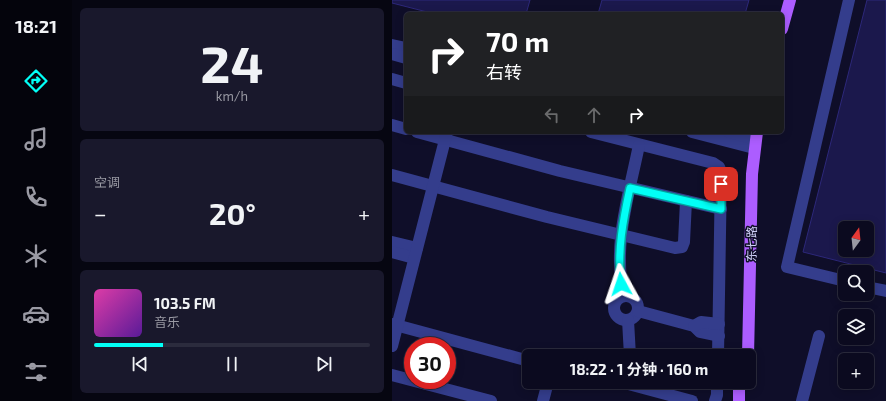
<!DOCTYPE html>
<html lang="zh">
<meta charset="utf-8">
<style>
:root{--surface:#0b0a1f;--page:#19182c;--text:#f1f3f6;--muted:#9a9aa4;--line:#2b2b3d;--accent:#02fff6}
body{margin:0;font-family:"Exo 2","Noto Sans SC",sans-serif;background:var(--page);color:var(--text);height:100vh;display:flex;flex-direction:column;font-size:15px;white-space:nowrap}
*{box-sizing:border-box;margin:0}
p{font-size:13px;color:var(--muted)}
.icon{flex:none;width:22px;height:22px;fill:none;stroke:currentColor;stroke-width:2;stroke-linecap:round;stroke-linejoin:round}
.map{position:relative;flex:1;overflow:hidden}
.drawer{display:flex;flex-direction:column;gap:8px;padding:8px;background:#060611;width:320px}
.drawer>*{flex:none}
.guide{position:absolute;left:12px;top:12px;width:380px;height:122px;border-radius:6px;box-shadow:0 2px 10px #0003,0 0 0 1px var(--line);background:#202124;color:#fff;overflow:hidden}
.needle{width:26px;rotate:15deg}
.fabs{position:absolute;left:446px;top:221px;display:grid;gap:8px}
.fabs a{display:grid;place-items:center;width:36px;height:36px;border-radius:6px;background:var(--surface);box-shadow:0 2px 10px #0003,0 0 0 1px var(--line);font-size:20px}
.speed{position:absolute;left:12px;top:337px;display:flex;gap:8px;font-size:20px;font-weight:700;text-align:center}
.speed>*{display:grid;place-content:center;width:52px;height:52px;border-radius:50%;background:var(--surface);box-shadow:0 2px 10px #0003,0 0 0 1px var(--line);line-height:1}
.speed .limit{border:6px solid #d22;background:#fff;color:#111}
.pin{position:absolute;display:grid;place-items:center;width:34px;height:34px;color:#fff;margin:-17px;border-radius:8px;box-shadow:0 2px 6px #0006}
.me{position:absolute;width:44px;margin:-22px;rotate:355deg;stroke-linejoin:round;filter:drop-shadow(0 0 3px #0008)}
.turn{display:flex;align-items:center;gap:14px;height:84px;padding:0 16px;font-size:18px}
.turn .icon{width:52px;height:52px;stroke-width:2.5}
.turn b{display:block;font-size:28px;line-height:34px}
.lanes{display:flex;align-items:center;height:38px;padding:0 16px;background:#0003;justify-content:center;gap:20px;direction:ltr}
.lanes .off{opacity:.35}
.big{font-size:30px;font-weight:700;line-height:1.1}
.drawer .widget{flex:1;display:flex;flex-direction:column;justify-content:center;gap:6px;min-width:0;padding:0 14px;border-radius:6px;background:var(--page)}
.drawer .dial{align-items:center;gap:0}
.dial b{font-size:52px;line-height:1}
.song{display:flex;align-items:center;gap:12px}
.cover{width:48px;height:48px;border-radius:6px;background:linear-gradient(135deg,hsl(320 70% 55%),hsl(270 70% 35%))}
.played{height:4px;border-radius:2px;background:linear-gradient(90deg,var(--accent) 25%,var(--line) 25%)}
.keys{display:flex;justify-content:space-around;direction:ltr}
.heat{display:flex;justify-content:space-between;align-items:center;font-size:22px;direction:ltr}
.trip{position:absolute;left:130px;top:349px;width:234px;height:40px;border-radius:6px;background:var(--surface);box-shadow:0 2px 10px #0003,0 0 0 1px var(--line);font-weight:700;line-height:40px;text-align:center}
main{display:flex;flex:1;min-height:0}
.dock{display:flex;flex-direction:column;width:72px;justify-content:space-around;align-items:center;background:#04040c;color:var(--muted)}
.dock .icon{width:28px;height:28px}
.dock .on{color:var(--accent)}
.dock b{font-size:18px;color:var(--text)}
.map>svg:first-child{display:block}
.building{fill:#1b184c;stroke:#2d287a;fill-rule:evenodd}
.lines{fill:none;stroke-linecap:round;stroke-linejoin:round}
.minor{stroke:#343d8c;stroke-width:12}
.major{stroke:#ac5dff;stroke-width:12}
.route-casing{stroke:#01a6a0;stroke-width:10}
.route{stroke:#02fff6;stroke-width:7}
.labels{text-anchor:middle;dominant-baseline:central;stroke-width:3;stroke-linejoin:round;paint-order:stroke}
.street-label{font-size:12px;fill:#d6d7ff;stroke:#0f0e29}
</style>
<main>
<nav class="dock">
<b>18:21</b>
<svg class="icon on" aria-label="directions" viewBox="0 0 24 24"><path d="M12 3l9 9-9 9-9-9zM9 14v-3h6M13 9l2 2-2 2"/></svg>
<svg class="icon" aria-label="music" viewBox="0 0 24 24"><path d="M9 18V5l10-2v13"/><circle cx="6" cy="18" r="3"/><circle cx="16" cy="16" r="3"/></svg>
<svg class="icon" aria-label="phone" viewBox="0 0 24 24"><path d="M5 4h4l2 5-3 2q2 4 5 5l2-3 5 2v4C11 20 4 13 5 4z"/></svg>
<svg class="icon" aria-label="climate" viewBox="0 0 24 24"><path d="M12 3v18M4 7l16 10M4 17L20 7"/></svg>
<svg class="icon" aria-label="car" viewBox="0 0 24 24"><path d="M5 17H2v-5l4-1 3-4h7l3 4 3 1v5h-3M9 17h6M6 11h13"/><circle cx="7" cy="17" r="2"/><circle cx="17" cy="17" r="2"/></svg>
<svg class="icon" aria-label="filters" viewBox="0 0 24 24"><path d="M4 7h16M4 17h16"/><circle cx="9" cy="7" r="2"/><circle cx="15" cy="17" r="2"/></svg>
</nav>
<section class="drawer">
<div class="widget dial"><b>24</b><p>km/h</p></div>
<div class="widget"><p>空调</p>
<div class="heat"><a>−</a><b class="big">20°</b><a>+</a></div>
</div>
<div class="widget">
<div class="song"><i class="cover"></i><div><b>103.5 FM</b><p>音乐</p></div></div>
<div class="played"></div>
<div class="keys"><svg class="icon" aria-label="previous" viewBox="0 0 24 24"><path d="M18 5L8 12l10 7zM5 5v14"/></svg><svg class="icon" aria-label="pause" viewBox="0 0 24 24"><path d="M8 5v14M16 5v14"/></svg><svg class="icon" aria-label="next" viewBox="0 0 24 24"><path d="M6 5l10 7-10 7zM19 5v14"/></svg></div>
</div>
</section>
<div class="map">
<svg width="494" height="401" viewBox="0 0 494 401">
<rect width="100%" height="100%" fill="#0f0e29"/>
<g class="building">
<path d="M 0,0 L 138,0 L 134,14 L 43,14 L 0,3 Z"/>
<path d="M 210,0 L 357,0 L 353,14 L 206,14 Z"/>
<path d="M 475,0 L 494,0 L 494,273 L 411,252 ZM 453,228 L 475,228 L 475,250 L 453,250 Z"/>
</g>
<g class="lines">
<g class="minor">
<path d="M 0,45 L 14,48"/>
<path d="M 0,54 L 14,58"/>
<path d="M 0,79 L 14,83"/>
<path d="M 0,125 L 14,129"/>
<path d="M 25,132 L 168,171 L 329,209"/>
<path d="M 199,132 L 321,163 L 327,167 L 329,172 L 326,356"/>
<path d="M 300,132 L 362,148"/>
<path d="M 337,132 L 363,139"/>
<path d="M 0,175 L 155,217 L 283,248 L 290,247 L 292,242 L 294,201"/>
<path d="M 0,242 L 25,248"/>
<path d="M 0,252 L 22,258"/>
<path d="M 453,281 L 395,267 L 457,0"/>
<path d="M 475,287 L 494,291"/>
<circle cx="234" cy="308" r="12"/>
<path d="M 232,296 C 220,245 237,195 247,145"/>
<path d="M 246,311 L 302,326 L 308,332 L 327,336"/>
<path d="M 236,320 L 238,356"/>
<path d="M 0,324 L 137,361"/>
<path d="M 302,326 L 309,322 L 327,324"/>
<path d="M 0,346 L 55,132"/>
<path d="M 0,375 L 99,401"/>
<path d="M 229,382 L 300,401"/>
<path d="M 151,401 L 156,382"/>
<path d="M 323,401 L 325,395 L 325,382"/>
<path d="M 410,401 L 427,336"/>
</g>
<g class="major">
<path d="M 390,29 L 398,0"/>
<path d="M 356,356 L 360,174 L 365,132"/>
<path d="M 347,401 L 347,382"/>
</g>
</g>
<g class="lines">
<g class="route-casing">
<path id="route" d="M 229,284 C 225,251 231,220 238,188 L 329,209 L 329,184"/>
</g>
<use href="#route" class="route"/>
</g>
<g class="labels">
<g class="street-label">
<text transform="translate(359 244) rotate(-89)">东七路</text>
</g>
</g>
</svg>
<div class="fabs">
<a><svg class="needle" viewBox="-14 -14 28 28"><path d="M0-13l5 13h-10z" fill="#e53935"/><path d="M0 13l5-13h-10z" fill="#9a9aa4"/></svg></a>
<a><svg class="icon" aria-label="search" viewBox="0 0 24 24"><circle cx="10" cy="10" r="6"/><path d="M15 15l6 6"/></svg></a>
<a><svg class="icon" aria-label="layers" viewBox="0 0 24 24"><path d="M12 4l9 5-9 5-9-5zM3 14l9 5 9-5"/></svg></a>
<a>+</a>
</div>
<div class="speed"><div class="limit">30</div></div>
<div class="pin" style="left:329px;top:184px;background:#d93025"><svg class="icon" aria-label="arrive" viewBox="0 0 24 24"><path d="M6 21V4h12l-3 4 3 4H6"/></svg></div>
<svg class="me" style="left:229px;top:284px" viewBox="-20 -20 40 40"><path d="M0-17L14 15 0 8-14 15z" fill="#02fff6" stroke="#fff" stroke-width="4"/></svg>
<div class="trip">18:22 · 1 分钟 · 160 m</div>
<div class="guide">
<div class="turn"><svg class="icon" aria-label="right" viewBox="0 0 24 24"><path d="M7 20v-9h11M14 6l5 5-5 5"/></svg><div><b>70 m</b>右转</div></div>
<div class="lanes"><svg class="icon off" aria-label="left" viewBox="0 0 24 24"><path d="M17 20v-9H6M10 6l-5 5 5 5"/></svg><svg class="icon off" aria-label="ahead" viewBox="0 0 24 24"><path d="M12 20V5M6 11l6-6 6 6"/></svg><svg class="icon" aria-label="right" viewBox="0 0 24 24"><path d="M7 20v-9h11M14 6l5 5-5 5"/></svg></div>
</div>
</div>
</main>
